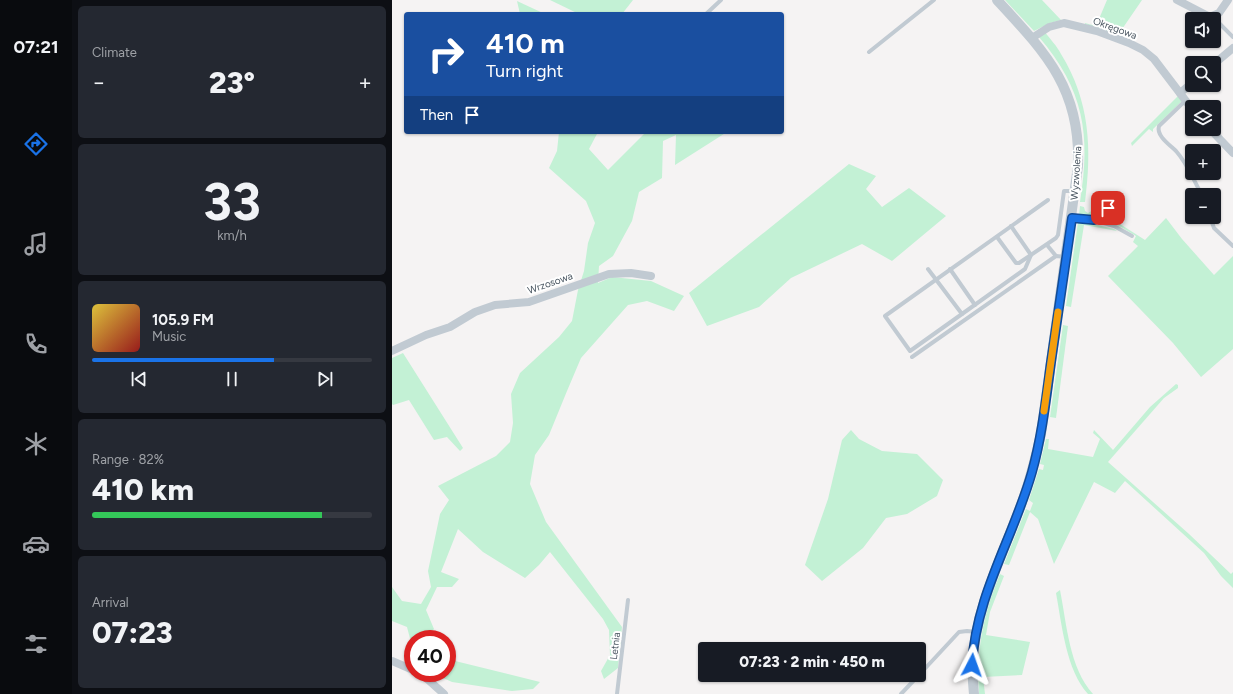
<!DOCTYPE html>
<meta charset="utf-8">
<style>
:root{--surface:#171b24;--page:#242831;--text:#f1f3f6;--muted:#9ea1a6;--line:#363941;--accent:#1a73e8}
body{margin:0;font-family:Figtree,sans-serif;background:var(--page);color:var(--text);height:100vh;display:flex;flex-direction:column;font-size:15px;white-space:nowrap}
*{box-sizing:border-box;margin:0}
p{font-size:13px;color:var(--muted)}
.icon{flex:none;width:22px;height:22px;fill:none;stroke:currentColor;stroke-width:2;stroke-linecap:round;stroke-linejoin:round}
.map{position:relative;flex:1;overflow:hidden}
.side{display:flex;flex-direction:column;gap:6px;padding:6px;background:#0d0f14;width:320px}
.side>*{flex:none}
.hud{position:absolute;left:12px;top:12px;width:380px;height:122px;border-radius:4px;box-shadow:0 1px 3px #0004;background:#1a4fa0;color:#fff;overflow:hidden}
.controls{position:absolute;left:793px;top:12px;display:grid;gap:8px}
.controls a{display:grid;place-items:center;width:36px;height:36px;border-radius:4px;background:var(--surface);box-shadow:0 1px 3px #0004;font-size:20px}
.speed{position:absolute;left:12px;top:630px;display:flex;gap:8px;font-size:20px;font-weight:700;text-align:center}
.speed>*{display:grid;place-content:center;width:52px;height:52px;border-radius:50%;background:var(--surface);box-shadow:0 1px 3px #0004;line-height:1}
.speed .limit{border:6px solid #d22;background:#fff;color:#111}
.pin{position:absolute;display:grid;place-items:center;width:34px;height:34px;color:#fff;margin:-17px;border-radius:8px;box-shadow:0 2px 6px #0006}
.me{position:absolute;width:44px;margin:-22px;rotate:4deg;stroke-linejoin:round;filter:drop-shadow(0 0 3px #0008)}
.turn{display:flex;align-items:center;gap:14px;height:84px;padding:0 16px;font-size:18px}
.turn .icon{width:52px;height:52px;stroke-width:2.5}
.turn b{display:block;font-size:28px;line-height:34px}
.then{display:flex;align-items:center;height:38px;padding:0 16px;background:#0003;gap:8px;font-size:15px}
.big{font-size:30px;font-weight:800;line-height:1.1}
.side .widget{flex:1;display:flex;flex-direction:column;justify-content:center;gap:6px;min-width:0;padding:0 14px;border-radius:6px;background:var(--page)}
.side .dial{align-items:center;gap:0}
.dial b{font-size:52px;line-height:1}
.song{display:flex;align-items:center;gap:12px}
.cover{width:48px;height:48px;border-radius:6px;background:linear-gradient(135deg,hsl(50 70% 55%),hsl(0 70% 35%))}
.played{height:4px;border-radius:2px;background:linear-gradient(90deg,var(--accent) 65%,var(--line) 65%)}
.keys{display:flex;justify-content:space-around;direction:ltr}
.heat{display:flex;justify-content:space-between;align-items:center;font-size:22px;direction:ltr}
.charge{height:6px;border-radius:3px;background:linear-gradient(90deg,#34c759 82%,var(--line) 0)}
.trip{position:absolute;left:306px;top:642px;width:228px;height:40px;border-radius:4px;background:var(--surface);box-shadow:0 1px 3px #0004;font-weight:800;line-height:40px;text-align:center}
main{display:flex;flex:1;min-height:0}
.dock{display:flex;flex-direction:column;width:72px;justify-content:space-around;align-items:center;background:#090b0e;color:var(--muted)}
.dock .icon{width:28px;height:28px}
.dock .current{color:var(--accent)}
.dock b{font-size:18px;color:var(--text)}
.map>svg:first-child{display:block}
.green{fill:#c3f1d5}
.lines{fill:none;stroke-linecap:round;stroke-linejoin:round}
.service{stroke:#c1cad2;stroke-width:4}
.minor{stroke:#c1cad2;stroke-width:8}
.tertiary{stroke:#c1cad2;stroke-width:10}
.route-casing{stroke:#114b97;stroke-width:10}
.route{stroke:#1a73e8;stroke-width:7}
.slow{stroke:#f59e0b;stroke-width:7}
.labels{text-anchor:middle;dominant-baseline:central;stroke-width:4;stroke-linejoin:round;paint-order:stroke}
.street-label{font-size:10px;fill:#4a5661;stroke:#fff}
</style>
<main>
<nav class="dock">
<b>07:21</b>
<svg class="icon current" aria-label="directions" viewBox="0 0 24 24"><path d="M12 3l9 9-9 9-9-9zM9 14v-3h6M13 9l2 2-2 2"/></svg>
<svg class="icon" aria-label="music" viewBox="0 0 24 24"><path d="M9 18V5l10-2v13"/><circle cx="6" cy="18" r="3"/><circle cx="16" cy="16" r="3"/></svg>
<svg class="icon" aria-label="phone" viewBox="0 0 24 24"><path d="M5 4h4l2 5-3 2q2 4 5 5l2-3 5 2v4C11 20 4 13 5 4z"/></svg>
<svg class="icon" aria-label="climate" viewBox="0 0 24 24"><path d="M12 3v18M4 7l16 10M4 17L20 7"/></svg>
<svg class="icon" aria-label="car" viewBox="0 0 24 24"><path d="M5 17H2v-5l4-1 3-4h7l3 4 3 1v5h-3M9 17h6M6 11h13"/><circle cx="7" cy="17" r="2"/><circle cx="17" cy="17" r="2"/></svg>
<svg class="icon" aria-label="filters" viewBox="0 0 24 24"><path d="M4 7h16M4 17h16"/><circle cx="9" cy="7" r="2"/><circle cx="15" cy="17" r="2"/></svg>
</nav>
<section class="side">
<div class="widget"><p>Climate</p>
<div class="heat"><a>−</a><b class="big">23°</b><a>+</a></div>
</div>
<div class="widget dial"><b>33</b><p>km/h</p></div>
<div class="widget">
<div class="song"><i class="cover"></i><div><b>105.9 FM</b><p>Music</p></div></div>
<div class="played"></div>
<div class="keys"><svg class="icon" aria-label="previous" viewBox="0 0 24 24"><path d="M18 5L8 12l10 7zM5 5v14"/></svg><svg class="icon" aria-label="pause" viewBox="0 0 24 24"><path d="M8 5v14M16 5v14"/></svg><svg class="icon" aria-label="next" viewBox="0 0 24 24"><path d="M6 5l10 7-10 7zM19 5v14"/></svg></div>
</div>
<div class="widget"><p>Range · 82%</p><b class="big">410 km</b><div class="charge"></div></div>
<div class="widget"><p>Arrival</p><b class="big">07:23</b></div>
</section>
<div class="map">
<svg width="841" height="694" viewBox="0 0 841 694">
<rect width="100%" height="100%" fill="#f5f3f3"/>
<g class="green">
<path d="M 158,0 L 241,0 L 230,14 L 187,14 Z"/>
<path d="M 613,0 L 650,0 L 669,20 L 658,23 L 642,31 Z"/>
<path d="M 715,0 L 750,0 L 726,35 L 693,24 L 693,23 L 704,26 Z"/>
<path d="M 125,1 L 153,14 L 128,14 Z"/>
<path d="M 653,32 C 658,39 665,46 669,54 C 698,101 700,149 693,202 L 688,202 C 699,134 692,90 647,37 Z"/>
<path d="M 787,95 L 789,100 L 789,102 L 761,129 L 761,132 L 757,129 L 740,146 L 739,143 Z"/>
<path d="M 167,132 L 206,132 L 197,149 L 216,170 L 254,132 L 335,132 L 283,165 L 284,135 L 271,141 L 270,178 L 247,192 L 240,221 L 221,256 L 207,266 L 206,283 L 220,277 L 259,281 L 292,296 L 282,311 L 255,301 L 236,305 L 189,358 L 175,391 L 157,435 L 143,455 L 138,484 L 154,522 L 230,627 L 226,668 L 212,679 L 209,671 L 218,655 L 217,630 L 211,619 L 158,552 L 147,565 L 133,578 L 91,552 L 66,529 L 49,572 L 67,579 L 60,587 L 45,587 L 34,610 L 42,629 L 33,639 L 21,639 L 21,650 L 15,627 L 0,621 L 0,587 L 10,601 L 29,604 L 39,587 L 36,571 L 48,514 L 57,500 L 46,486 L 104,456 L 118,442 L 121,423 L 119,394 L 128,373 L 167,337 L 180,321 L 186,290 L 192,271 L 196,243 L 203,223 L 194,201 L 157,168 L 165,151 Z"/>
<path d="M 457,164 L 484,176 L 474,189 L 490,207 L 517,188 L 554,216 L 500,261 L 470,244 L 399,278 L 367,307 L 315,326 L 297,293 Z"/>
<path d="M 715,202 L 717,206 C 707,211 697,220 687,216 L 688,206 L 692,207 L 693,211 L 696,213 Z"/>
<path d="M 718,209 L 728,224 L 753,240 L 774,218 L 790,239 L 822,275 L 841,256 L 841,349 L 809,377 L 781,343 L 716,276 L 746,246 L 741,242 L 744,236 L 729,227 L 710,219 L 709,215 Z"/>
<path d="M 689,221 L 722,229 L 725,231 L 692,225 L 679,307 L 674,306 L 686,222 Z"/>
<path d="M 671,325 L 676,326 L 664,418 L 658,417 Z"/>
<path d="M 11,353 L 71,448 L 68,451 L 55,437 L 42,440 L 17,400 L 1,405 L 0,404 L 0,358 Z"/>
<path d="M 784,384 L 786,385 L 786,388 L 772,398 L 716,462 L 797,534 L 839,574 L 841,572 L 841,588 L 829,576 L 812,553 L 733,481 L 723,493 L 702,482 L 662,564 L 646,519 L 638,512 L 617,565 L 612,564 L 634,509 L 638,511 L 641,503 L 637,500 L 647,469 L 651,470 L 652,465 L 648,464 L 654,439 L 657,439 L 656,449 L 701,457 L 708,439 L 701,433 L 702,430 L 721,450 L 758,407 Z"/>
<path d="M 459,430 L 467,439 L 490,451 L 525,454 L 551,480 L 545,496 L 515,514 L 494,518 L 471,548 L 430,581 L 413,565 L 436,499 L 450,440 Z"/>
<path d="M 608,574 L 612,576 L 598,612 L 594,635 L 638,642 L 630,675 L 591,677 L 593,694 L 587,694 C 584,650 591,614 608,574 Z"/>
<path d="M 668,590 C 675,625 677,667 701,694 L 696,694 C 674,670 670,625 664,593 Z"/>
<path d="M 55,659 L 148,682 L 141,689 L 120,691 L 60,682 L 40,673 L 55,673 Z"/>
</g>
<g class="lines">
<g class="service">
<path d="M 314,14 L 329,0"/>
<path d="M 827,23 L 841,37"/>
<path d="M 477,52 L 542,0"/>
<path d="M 793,101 L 767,126 C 764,136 778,145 784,151 C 795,163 802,181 810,195"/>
<path d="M 818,217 L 822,228 L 841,246"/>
<path d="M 680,218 L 702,220 L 722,226 L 740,236"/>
<path d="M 702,220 L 707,213 L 716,208"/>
<path d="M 605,237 L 624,263 L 627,263 L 664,238 L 666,235 L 672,191 L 682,191"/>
<path d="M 655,245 L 664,256"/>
<path d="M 536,269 L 570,314 L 633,269 L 639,255 L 619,226"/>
<path d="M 558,269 L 583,305"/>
<path d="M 570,314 L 518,351 L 493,316 L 656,200"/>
<path d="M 520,357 L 664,256 L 674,257"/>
<path d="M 527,675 L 567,632 L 575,631 L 584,632"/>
<path d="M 225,694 L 236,600"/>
<path d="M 509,694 L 527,675"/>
</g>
<g class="minor">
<path d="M 785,0 L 818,17 L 827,13 L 836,0"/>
<path d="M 640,38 L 657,27 L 672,23 L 705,31 L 737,43 L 751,50 L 762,59 L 800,109"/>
<path d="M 822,64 L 841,48"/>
<path d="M 788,93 L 800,83"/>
<path d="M 818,129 L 841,153"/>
<path d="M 0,351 L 34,335 L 58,327 L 83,312 L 103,305 L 137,302 L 217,274 L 239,273 L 259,276"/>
<path d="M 0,661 L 21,670"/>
<path d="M 27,673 L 32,676 L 52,694"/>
</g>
<path class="tertiary" d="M 582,694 C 574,625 604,572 627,510 C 637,485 643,460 649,434 L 686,166 C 689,89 654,53 605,0"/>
</g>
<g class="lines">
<g class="route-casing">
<path id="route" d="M 580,665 C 584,594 621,539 640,472 C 650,436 654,399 659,362 C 666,314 673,266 680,218 L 702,220 L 707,213 L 716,208"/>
</g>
<use href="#route" class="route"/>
<path class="slow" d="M 652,411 L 666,312"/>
</g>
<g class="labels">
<g class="street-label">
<text transform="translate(723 28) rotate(20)">Okręgowa</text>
<text transform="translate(684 173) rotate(-86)">Wyzwolenia</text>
<text transform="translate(158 283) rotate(-19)">Wrzosowa</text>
<text transform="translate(223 646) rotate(-83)">Letnia</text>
</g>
</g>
</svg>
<div class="controls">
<a><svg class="icon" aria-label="sound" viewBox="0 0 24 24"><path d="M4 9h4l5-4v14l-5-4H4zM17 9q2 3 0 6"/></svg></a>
<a><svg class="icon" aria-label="search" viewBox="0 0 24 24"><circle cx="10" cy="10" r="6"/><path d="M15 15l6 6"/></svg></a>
<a><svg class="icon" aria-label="layers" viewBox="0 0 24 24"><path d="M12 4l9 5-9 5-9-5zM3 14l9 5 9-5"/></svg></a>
<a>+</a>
<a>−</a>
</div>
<div class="speed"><div class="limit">40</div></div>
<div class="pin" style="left:716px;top:208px;background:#d93025"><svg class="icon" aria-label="arrive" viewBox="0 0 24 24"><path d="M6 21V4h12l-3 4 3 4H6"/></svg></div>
<svg class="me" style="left:580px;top:665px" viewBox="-20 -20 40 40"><path d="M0-17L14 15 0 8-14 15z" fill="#1a73e8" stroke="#fff" stroke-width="4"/></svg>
<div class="trip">07:23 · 2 min · 450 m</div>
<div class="hud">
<div class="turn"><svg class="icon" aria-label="right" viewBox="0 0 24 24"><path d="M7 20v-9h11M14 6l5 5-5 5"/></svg><div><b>410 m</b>Turn right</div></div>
<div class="then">Then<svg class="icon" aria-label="arrive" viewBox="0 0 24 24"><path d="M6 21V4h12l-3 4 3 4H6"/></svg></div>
</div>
</div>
</main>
